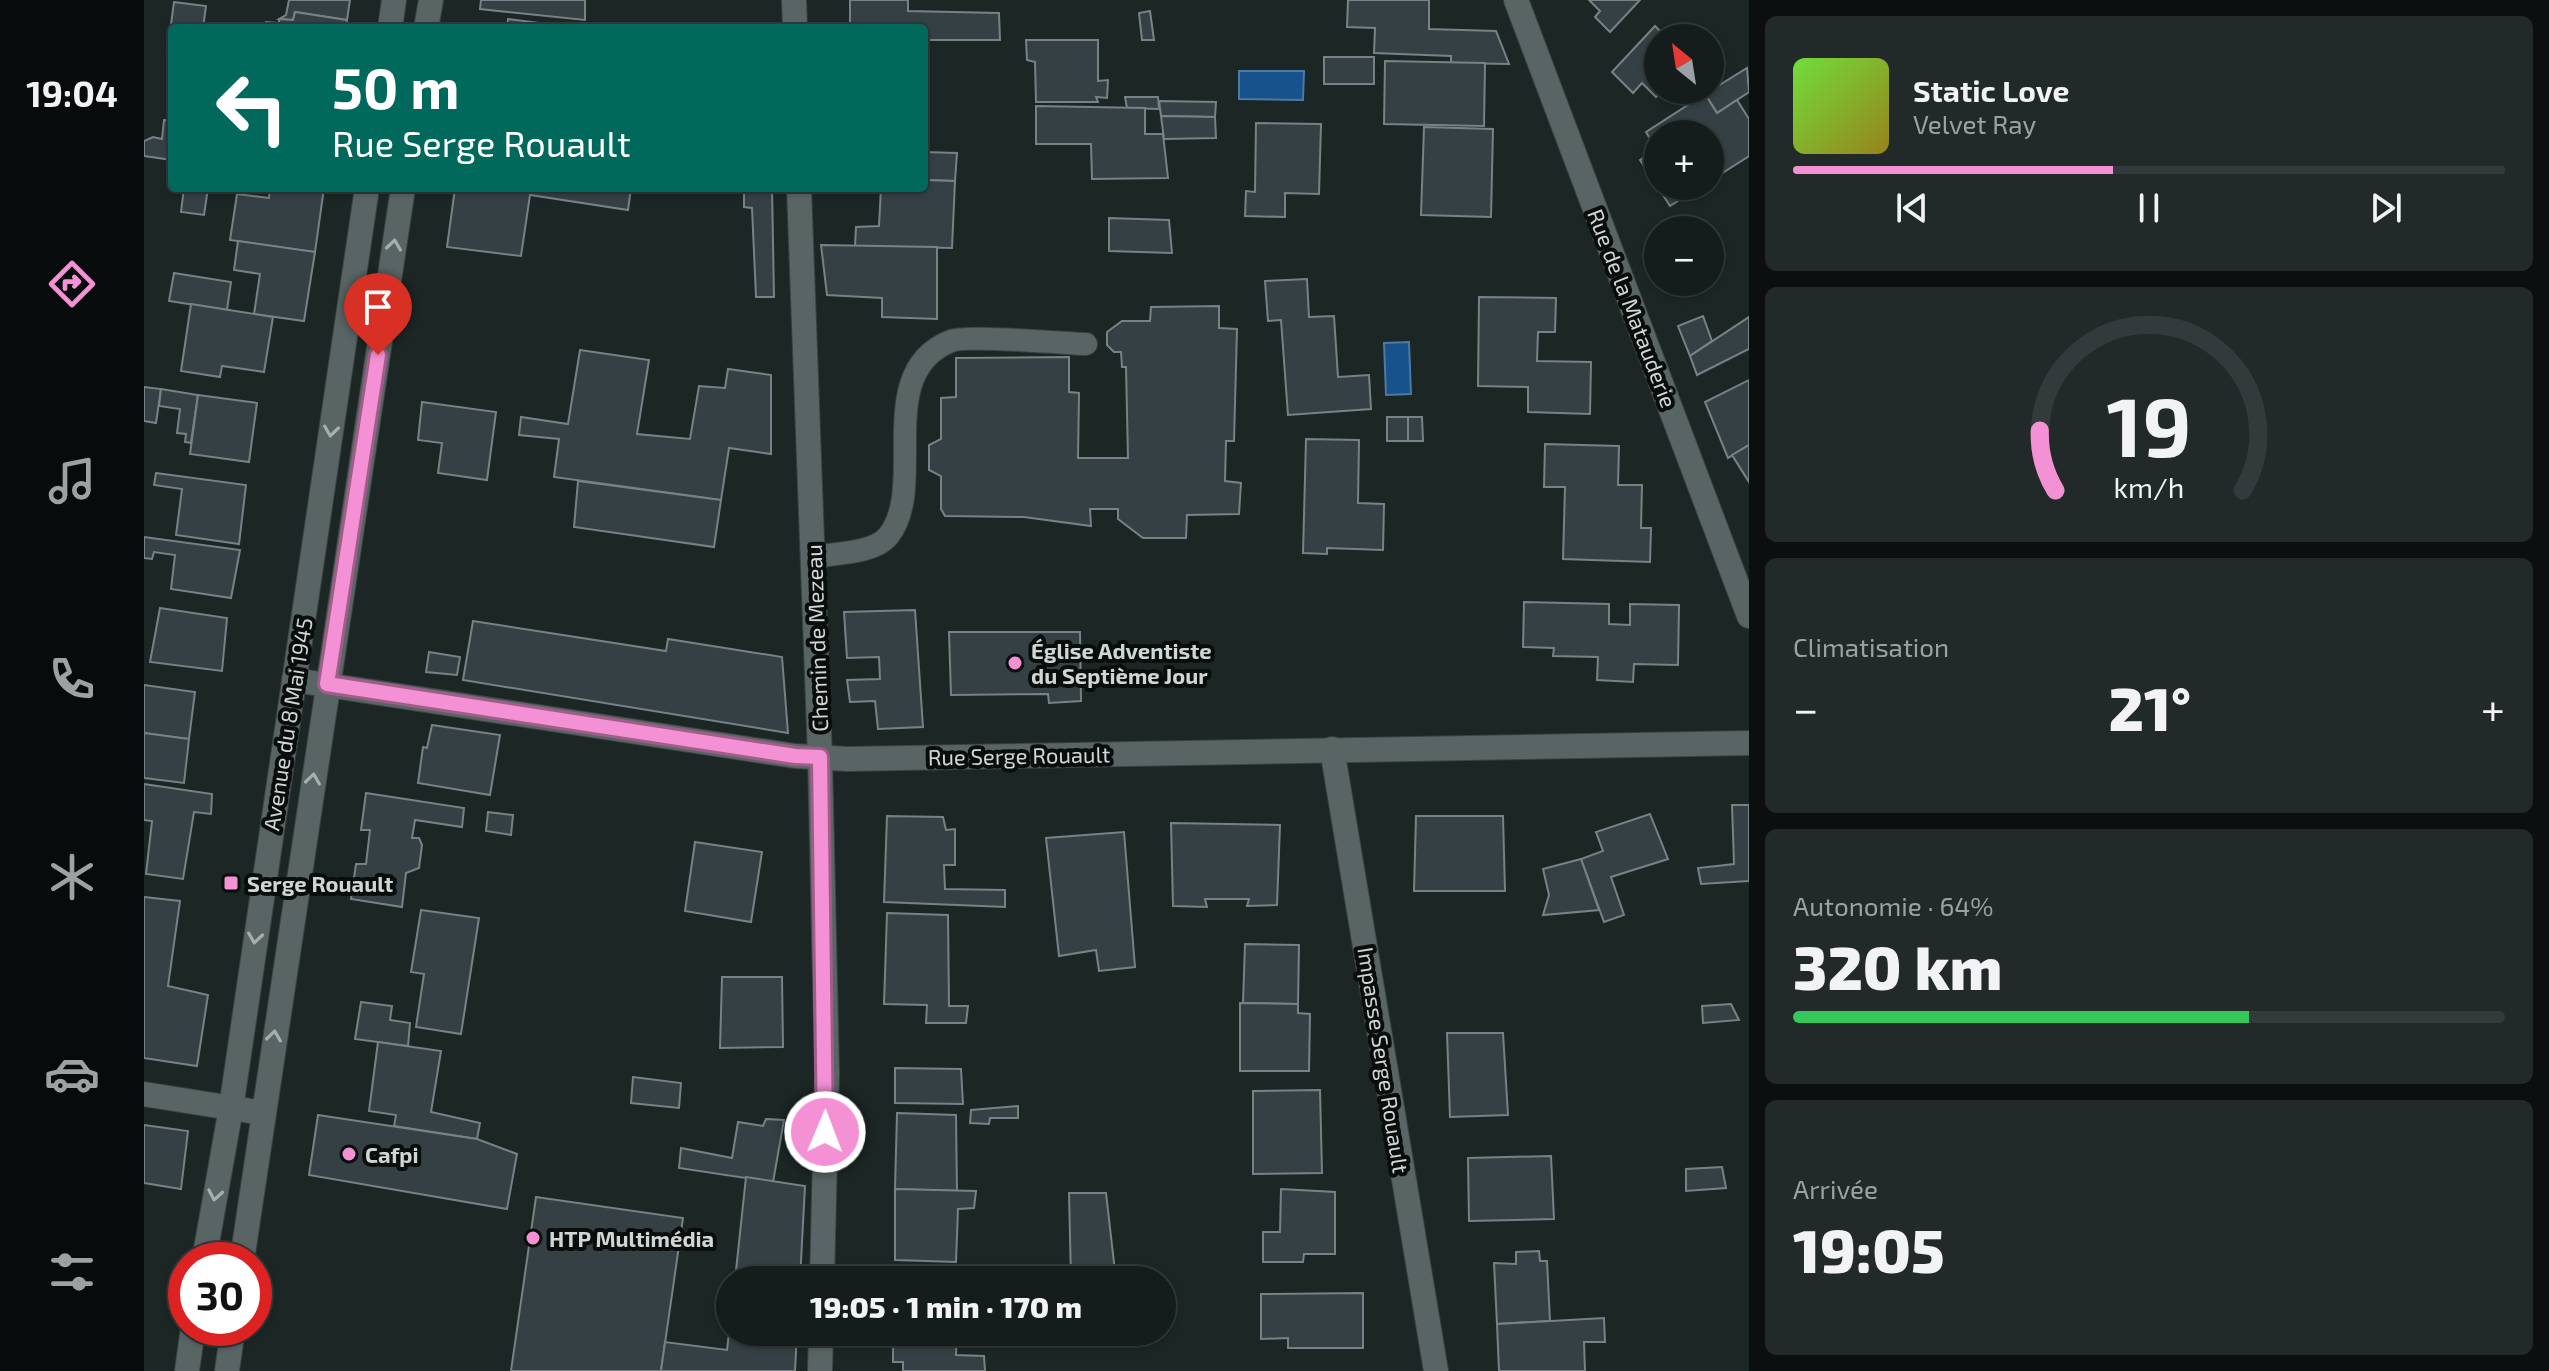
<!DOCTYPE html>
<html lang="fr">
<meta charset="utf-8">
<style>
:root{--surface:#141c1c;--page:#212929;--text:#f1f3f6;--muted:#9da1a3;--line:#333a3b;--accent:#f491d4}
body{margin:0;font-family:"Exo 2",sans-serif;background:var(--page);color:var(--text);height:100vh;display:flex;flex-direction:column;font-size:30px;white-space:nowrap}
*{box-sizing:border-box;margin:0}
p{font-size:26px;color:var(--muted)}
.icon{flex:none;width:44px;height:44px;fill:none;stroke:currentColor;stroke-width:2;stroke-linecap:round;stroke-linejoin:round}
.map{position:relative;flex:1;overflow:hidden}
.details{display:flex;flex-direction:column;gap:16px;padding:16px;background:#0b0f0f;width:800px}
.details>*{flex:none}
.banner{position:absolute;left:24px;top:24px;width:760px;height:168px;border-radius:8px;box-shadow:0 2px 6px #0004,0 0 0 2px var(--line);background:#00695c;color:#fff;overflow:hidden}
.needle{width:52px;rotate:330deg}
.controls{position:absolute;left:1500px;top:24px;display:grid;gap:16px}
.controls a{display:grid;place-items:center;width:80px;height:80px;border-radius:50%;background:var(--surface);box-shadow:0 2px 6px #0004,0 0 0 2px var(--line);font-size:40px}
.speed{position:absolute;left:24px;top:1242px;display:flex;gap:16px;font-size:40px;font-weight:700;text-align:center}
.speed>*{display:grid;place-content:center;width:104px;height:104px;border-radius:50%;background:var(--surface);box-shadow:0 2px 6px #0004,0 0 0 2px var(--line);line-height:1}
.speed .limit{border:12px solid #d22;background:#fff;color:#111}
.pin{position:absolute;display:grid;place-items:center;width:68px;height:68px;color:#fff;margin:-82px -34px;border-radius:50% 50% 50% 0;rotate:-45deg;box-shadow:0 0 8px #0007}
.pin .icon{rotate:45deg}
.me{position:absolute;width:88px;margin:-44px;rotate:1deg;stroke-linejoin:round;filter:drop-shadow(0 0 6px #0008)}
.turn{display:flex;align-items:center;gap:28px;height:168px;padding:0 32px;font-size:36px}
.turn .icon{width:104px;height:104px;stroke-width:2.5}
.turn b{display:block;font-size:56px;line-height:68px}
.big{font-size:60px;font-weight:800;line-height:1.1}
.details .tile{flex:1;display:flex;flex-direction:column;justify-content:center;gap:12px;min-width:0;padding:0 28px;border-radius:12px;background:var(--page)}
.details .dial{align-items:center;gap:0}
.dial svg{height:208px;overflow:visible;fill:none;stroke:var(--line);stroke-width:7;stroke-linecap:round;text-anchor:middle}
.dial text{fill:var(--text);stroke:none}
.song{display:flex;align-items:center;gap:24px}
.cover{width:96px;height:96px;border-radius:12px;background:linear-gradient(135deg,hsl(100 70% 55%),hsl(50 70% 35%))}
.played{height:8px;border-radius:4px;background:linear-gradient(90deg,var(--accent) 45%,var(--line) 45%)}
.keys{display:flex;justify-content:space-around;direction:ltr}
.heat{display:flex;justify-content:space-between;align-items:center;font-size:44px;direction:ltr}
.charge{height:12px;border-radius:6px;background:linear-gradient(90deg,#34c759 64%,var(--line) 0)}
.trip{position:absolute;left:572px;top:1266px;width:460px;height:80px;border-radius:40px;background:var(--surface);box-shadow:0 2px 6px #0004,0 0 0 2px var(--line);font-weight:800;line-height:80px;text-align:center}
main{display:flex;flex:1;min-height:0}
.tab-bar{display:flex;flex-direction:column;width:144px;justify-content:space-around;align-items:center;background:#080b0b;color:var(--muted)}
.tab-bar .icon{width:56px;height:56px}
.tab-bar .selected{color:var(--accent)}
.tab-bar b{font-size:36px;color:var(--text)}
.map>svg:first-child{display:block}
.water{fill:#17528c;stroke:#4e7aa2;stroke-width:2}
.building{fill:#354044;stroke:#768286;stroke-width:2}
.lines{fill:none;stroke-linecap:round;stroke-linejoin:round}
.service-casing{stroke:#3a4342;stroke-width:24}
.minor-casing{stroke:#3a4342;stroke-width:26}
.secondary-casing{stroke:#3a4342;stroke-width:26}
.service{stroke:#586564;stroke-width:22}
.minor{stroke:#586564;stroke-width:24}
.secondary{stroke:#586564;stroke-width:24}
.oneway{stroke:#a5afae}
.route-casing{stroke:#9f5e8a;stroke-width:20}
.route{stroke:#f491d4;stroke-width:14}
.poi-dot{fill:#f491d4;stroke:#090e0d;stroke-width:3}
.labels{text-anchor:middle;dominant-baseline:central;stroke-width:8;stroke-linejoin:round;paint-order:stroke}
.street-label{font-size:22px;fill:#cfd7d6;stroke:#090e0d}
.poi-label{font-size:22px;font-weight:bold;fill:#cfd7d6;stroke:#090e0d;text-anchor:start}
</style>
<main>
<nav class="tab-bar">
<b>19:04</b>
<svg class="icon selected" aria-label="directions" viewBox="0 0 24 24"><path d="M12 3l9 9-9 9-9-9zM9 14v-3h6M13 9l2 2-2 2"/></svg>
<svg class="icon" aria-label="music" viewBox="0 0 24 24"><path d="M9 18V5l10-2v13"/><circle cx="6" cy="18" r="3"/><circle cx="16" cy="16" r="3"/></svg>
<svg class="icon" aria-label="phone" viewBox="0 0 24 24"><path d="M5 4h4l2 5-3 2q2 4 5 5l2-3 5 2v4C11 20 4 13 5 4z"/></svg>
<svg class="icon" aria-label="climate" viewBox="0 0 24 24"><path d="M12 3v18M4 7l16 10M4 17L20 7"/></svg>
<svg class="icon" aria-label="car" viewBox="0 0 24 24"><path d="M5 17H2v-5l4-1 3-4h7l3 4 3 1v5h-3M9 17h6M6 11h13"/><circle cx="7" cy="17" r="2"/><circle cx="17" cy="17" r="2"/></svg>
<svg class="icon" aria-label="filters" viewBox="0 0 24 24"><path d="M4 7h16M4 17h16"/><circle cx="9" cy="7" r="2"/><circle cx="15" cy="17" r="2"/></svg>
</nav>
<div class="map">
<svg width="1605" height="1371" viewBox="0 0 1605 1371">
<rect width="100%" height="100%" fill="#1b2625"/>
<g class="water">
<path d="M 1095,71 L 1160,71 L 1159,100 L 1095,99 Z"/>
<path d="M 1265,342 L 1267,394 L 1242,395 L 1240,343 Z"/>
</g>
<g class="building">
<path d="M 145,0 L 206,0 L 203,20 L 151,12 L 149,20 L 135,19 L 142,15 Z"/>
<path d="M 337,0 L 441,0 L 441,20 L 336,9 Z"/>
<path d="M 706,0 L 764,0 L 764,11 L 855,13 L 856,40 L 780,40 L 780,28 L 706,28 Z"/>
<path d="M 1204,0 L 1285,0 L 1285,29 L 1352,31 L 1365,64 L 1307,63 L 1307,56 L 1230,53 L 1231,28 L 1203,27 Z"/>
<path d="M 1445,0 L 1496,0 L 1466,32 L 1451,17 L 1456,11 Z"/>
<path d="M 30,2 L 62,6 L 59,28 L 28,28 L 28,54 L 23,54 Z"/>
<path d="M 1006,11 L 1010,40 L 998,40 L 995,13 Z"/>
<path d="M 151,12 L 203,20 L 202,28 L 121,28 L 122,22 L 135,23 L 135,19 L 149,20 Z"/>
<path d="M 364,19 L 434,28 L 363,28 Z"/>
<path d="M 1511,26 L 1523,38 L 1514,38 L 1514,90 L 1519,90 L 1512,97 L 1498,83 L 1489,93 L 1468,72 Z"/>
<path d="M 882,40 L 954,40 L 954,81 L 964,80 L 963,98 L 952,97 L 954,102 L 892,102 L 891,62 L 883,60 Z"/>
<rect x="1180" y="57" width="50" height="27"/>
<path d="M 1241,61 L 1341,63 L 1340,126 L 1240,124 Z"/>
<path d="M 1603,68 L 1605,92 L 1573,113 L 1561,94 Z"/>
<path d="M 1561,94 L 1573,113 L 1593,100 L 1605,119 L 1605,156 L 1566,181 L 1566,134 L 1514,134 L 1514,186 L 1558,186 L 1526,206 L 1496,160 L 1512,149 L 1502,132 Z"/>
<path d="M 981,97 L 1014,97 L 1015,109 L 983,108 Z"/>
<path d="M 1015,101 L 1072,102 L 1071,117 L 1017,116 Z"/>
<path d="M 892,106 L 1001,108 L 1001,134 L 1019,134 L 1024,178 L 948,179 L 947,144 L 892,144 Z"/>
<path d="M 1017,116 L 1071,117 L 1072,138 L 1020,139 Z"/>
<path d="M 20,120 L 28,121 L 28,160 L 0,156 L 0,141 L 9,137 L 18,139 Z"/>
<path d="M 1112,123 L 1177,124 L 1175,194 L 1141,193 L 1141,217 L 1101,216 L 1102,191 L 1111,192 Z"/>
<path d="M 1280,127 L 1349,129 L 1347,217 L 1277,215 Z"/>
<path d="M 780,152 L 813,153 L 811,181 L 780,180 Z"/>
<path d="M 780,180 L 811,181 L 808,248 L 711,246 L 712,227 L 735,226 L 737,188 L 780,188 Z"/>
<path d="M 40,188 L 64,188 L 60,215 L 37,212 Z"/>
<path d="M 126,188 L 180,188 L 171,252 L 86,240 L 93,194 L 125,198 Z"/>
<path d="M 311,188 L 487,188 L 484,210 L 386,195 L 377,256 L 303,247 Z"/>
<path d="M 600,188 L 628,188 L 630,297 L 612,297 L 608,208 L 600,207 Z"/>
<path d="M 965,218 L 1025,220 L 1028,253 L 965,251 Z"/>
<path d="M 94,241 L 171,252 L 160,321 L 110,314 L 116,274 L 90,270 Z"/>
<path d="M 677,245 L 793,247 L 793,319 L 738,317 L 738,298 L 683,295 Z"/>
<path d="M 30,273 L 87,282 L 83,310 L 25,301 Z"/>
<path d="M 1163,279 L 1165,317 L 1190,316 L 1194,377 L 1225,375 L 1227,409 L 1144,415 L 1137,320 L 1124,321 L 1121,281 Z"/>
<path d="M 1335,297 L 1412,298 L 1411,332 L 1394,332 L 1393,361 L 1447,362 L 1446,414 L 1384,412 L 1384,387 L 1334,386 Z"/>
<path d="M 47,304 L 129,317 L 120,372 L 78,366 L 76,377 L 37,371 Z"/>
<path d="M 1075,306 L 1075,328 L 1093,329 L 1090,441 L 1082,441 L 1081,481 L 1097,483 L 1095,514 L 1043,515 L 1042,538 L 999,538 L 974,519 L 974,509 L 946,509 L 947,526 L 880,517 L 801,516 L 797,509 L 797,476 L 785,470 L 785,445 L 797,439 L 797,398 L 812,397 L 812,358 L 925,357 L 925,392 L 935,393 L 934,458 L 984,458 L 982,367 L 978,367 L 977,352 L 970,352 L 963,345 L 963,332 L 978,321 L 1006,321 L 1007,307 Z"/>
<path d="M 1559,316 L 1568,341 L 1546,356 L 1534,326 Z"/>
<path d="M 1605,317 L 1605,349 L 1553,375 L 1546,356 Z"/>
<path d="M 436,350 L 505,360 L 493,434 L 546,439 L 555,386 L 581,388 L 584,369 L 627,375 L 627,454 L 585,448 L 577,500 L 410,477 L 415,439 L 375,435 L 377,417 L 424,424 Z"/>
<path d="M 1605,380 L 1605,445 L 1584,458 L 1561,402 Z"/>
<path d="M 0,387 L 17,389 L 12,423 L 0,421 Z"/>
<path d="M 17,389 L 54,395 L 47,443 L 41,442 L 42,434 L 33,433 L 36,409 L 15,406 Z"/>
<path d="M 54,395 L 113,403 L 105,462 L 46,454 Z"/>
<path d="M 278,402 L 352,412 L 343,480 L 294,473 L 298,443 L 274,440 Z"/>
<rect x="1243" y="417" width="21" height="24"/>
<path d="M 1264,417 L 1278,417 L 1279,441 L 1264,441 Z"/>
<path d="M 1162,439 L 1215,440 L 1214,503 L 1240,504 L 1239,550 L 1183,548 L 1183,554 L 1159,553 Z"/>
<path d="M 1401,444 L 1475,446 L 1474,485 L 1498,485 L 1497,528 L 1507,528 L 1506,562 L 1419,559 L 1421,487 L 1400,487 Z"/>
<path d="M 1605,445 L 1605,482 L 1588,455 Z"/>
<path d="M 12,473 L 102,485 L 95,544 L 32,535 L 38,489 L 10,485 Z"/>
<path d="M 434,481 L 577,500 L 570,547 L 430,527 Z"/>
<path d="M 0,537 L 96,550 L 87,598 L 27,589 L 31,555 L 10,552 L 8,559 L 0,558 Z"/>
<path d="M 1380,602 L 1465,604 L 1465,624 L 1486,625 L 1486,604 L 1535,605 L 1534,665 L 1490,664 L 1489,682 L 1453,680 L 1454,657 L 1409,656 L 1410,648 L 1379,647 Z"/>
<path d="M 16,608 L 83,618 L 78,671 L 6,662 Z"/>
<path d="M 771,610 L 779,727 L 734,729 L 731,701 L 706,702 L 703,680 L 736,679 L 735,657 L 703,658 L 700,612 Z"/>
<path d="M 329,621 L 522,651 L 524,639 L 638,657 L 644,733 L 319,680 Z"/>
<path d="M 805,632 L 936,632 L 937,701 L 905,703 L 904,694 L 807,695 Z"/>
<path d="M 285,652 L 316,657 L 313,675 L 282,672 Z"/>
<path d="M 0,685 L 51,692 L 45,739 L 0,733 Z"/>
<path d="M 288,725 L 356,735 L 346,795 L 274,783 L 279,747 L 283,748 Z"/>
<path d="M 0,733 L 45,739 L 40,783 L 0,778 Z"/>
<path d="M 0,784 L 68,794 L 67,814 L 50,812 L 39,879 L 2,874 L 8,821 L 0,820 Z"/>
<path d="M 222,793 L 320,808 L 318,827 L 271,820 L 268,838 L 275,838 L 278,845 L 275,868 L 262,873 L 258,907 L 207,899 L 212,864 L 222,864 L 226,830 L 217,830 Z"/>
<path d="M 1588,805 L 1605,805 L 1605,881 L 1557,884 L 1554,868 L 1590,864 Z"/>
<path d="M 344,812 L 369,815 L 367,835 L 342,831 Z"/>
<path d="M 1506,814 L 1524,859 L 1467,877 L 1480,915 L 1460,922 L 1437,859 L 1459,851 L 1452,832 Z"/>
<path d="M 743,816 L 799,817 L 802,830 L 811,829 L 811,865 L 800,865 L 801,889 L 861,890 L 861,907 L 740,902 Z"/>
<path d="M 1272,816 L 1359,816 L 1361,891 L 1270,891 Z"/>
<path d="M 1027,823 L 1136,825 L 1133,905 L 1103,906 L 1105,899 L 1061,899 L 1063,907 L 1029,906 Z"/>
<path d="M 980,832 L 991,967 L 955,971 L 952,950 L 915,956 L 902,838 Z"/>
<path d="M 551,842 L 618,852 L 607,922 L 541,911 Z"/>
<path d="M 1437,859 L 1455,910 L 1399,915 L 1405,895 L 1399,869 Z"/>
<path d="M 0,897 L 36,901 L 24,986 L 64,995 L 53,1066 L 0,1058 Z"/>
<path d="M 277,910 L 335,918 L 317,1034 L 272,1027 L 280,974 L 267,972 Z"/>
<path d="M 743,913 L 804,915 L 805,1006 L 824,1006 L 822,1023 L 782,1023 L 783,1005 L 740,1004 Z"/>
<path d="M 1101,944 L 1155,945 L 1154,1004 L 1099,1003 Z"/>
<path d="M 578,977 L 638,977 L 639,1047 L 576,1048 Z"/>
<path d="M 217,1002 L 248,1006 L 246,1020 L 266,1023 L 264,1046 L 211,1039 Z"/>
<path d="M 1096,1003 L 1154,1004 L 1154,1013 L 1166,1014 L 1165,1071 L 1096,1071 Z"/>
<path d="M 1587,1004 L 1595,1020 L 1559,1023 L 1558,1006 Z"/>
<path d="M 1303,1033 L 1359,1033 L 1364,1115 L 1306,1117 Z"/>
<path d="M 234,1042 L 297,1051 L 287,1112 L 336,1123 L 333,1139 L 250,1126 L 252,1115 L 225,1111 Z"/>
<path d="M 751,1068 L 817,1069 L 819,1104 L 751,1103 Z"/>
<path d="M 489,1077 L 537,1083 L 535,1108 L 487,1103 Z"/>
<path d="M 1176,1090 L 1178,1173 L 1109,1174 L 1109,1091 Z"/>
<path d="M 874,1106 L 874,1118 L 846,1118 L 845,1124 L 826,1123 L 827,1110 Z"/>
<path d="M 753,1113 L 812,1115 L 813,1191 L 751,1189 Z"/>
<path d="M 174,1115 L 333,1139 L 373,1154 L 363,1209 L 165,1175 Z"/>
<path d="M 622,1119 L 640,1120 L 629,1182 L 535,1168 L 537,1148 L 588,1158 L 594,1122 L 619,1126 Z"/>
<path d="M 0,1125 L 44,1131 L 37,1189 L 0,1183 Z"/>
<path d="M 1407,1156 L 1410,1219 L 1325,1221 L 1324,1158 Z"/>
<path d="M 1578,1167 L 1582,1188 L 1542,1191 L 1542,1169 Z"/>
<path d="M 602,1177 L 661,1186 L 656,1280 L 591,1280 Z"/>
<path d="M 751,1189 L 832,1191 L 830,1208 L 814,1209 L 812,1262 L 751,1260 Z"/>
<path d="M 1137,1189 L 1191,1192 L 1191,1254 L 1160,1254 L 1159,1262 L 1119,1262 L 1119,1232 L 1136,1232 Z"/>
<path d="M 925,1193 L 962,1193 L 972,1280 L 927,1280 Z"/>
<path d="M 392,1197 L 539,1218 L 517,1371 L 367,1371 Z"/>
<path d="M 1395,1251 L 1396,1261 L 1403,1261 L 1406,1321 L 1353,1324 L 1350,1263 L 1372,1264 L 1372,1252 Z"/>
<path d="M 1219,1293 L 1219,1348 L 1144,1348 L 1144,1338 L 1117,1339 L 1117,1294 Z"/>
<path d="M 1460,1318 L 1461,1342 L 1440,1342 L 1441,1371 L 1355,1371 L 1353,1324 Z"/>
<path d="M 586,1324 L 586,1332 L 653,1332 L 651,1371 L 517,1371 L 521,1342 L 583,1350 Z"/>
<path d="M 749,1332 L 813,1332 L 812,1355 L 840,1356 L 841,1371 L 759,1371 L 759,1362 L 749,1362 Z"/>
</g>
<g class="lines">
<g class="service-casing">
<path id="service" d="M 669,557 C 691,553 731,554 745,535 C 784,485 728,372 807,341 C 822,335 919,343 942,344"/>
</g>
<g class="minor-casing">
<g id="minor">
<path d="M 650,0 L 651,28"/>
<path d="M 1372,0 L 1605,616"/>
<path d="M 655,188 L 676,757 L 683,1073 L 678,1280"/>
<path d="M 150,680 L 651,756 L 703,759 L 1605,743"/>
<path d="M 1188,749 L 1292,1371"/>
<path d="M 0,1094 L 119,1113"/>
<path d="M 676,1371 L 677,1332"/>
</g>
</g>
<g class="secondary-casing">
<g id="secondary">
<path d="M 246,28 L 250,0"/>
<path d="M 282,28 L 287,0"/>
<path d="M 60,1260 L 87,1108 L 223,188"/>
<path d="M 98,1260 L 259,188"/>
<path d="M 43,1371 L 49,1328"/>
<path d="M 83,1371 L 89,1328"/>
</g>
</g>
<use href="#service" class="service"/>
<use href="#minor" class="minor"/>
<use href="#secondary" class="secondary"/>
</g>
<defs><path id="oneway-chevron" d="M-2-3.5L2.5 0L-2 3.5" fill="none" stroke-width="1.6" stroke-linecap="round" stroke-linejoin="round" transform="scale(2)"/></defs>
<g class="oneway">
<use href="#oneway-chevron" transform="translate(250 245) rotate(-82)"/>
<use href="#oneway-chevron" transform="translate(187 431) rotate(98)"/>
<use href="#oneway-chevron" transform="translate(169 779) rotate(-82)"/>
<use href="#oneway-chevron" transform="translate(111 938) rotate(98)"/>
<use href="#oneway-chevron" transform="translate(130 1036) rotate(-82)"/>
<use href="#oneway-chevron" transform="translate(71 1195) rotate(100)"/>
</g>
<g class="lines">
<g class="route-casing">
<path id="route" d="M 234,355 L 183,684 L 651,756 L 676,757 L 681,1132"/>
</g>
<use href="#route" class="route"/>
</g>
<g class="poi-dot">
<circle cx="871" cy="663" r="8"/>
<rect x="79" y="875" width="16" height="16" rx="4"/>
<circle cx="205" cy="1154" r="8"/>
<circle cx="389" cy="1238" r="8"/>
</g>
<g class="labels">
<g class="street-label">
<text transform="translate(1489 308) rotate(69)">Rue de la Matauderie</text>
<text transform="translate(672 638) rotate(-92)">Chemin de Mezeau</text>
<text transform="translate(143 724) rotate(-81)">Avenue du 8 Mai 1945</text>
<text transform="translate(875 755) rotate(-1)">Rue Serge Rouault</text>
<text transform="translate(1240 1060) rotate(81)">Impasse Serge Rouault</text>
</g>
<g class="poi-label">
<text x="887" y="650">Église Adventiste<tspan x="887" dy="25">du Septième Jour</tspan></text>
<text x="103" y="883">Serge Rouault</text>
<text x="221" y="1154">Cafpi</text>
<text x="405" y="1238">HTP Multimédia</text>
</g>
</g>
</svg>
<div class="controls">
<a><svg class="needle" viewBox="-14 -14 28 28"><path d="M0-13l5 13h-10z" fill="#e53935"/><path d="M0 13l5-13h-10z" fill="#9da1a3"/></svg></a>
<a>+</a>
<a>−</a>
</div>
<div class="speed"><div class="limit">30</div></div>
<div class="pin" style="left:234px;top:355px;background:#d93025"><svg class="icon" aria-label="arrive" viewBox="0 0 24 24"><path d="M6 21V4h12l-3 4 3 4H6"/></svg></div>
<svg class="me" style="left:681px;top:1132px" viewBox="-20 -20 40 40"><circle r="17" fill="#f491d4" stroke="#fff" stroke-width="3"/><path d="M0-11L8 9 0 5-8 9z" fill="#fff"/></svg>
<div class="trip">19:05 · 1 min · 170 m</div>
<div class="banner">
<div class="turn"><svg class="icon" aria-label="left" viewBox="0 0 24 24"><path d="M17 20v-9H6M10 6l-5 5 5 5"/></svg><div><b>50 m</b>Rue Serge Rouault</div></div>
</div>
</div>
<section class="details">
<div class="tile">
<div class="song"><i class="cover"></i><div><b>Static Love</b><p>Velvet Ray</p></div></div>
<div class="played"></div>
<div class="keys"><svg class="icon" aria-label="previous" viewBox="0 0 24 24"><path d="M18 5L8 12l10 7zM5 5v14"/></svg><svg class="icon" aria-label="pause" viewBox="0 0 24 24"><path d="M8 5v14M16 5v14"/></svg><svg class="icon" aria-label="next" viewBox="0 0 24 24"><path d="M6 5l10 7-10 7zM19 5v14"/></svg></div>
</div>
<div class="tile dial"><svg viewBox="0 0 100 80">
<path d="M14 69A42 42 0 1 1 86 69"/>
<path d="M14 69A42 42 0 0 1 8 46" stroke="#f491d4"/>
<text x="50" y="56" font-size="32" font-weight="700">19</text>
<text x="50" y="72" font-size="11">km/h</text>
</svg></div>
<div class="tile"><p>Climatisation</p>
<div class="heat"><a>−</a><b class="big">21°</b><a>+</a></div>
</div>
<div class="tile"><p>Autonomie · 64%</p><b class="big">320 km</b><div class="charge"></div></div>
<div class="tile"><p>Arrivée</p><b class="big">19:05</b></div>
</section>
</main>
